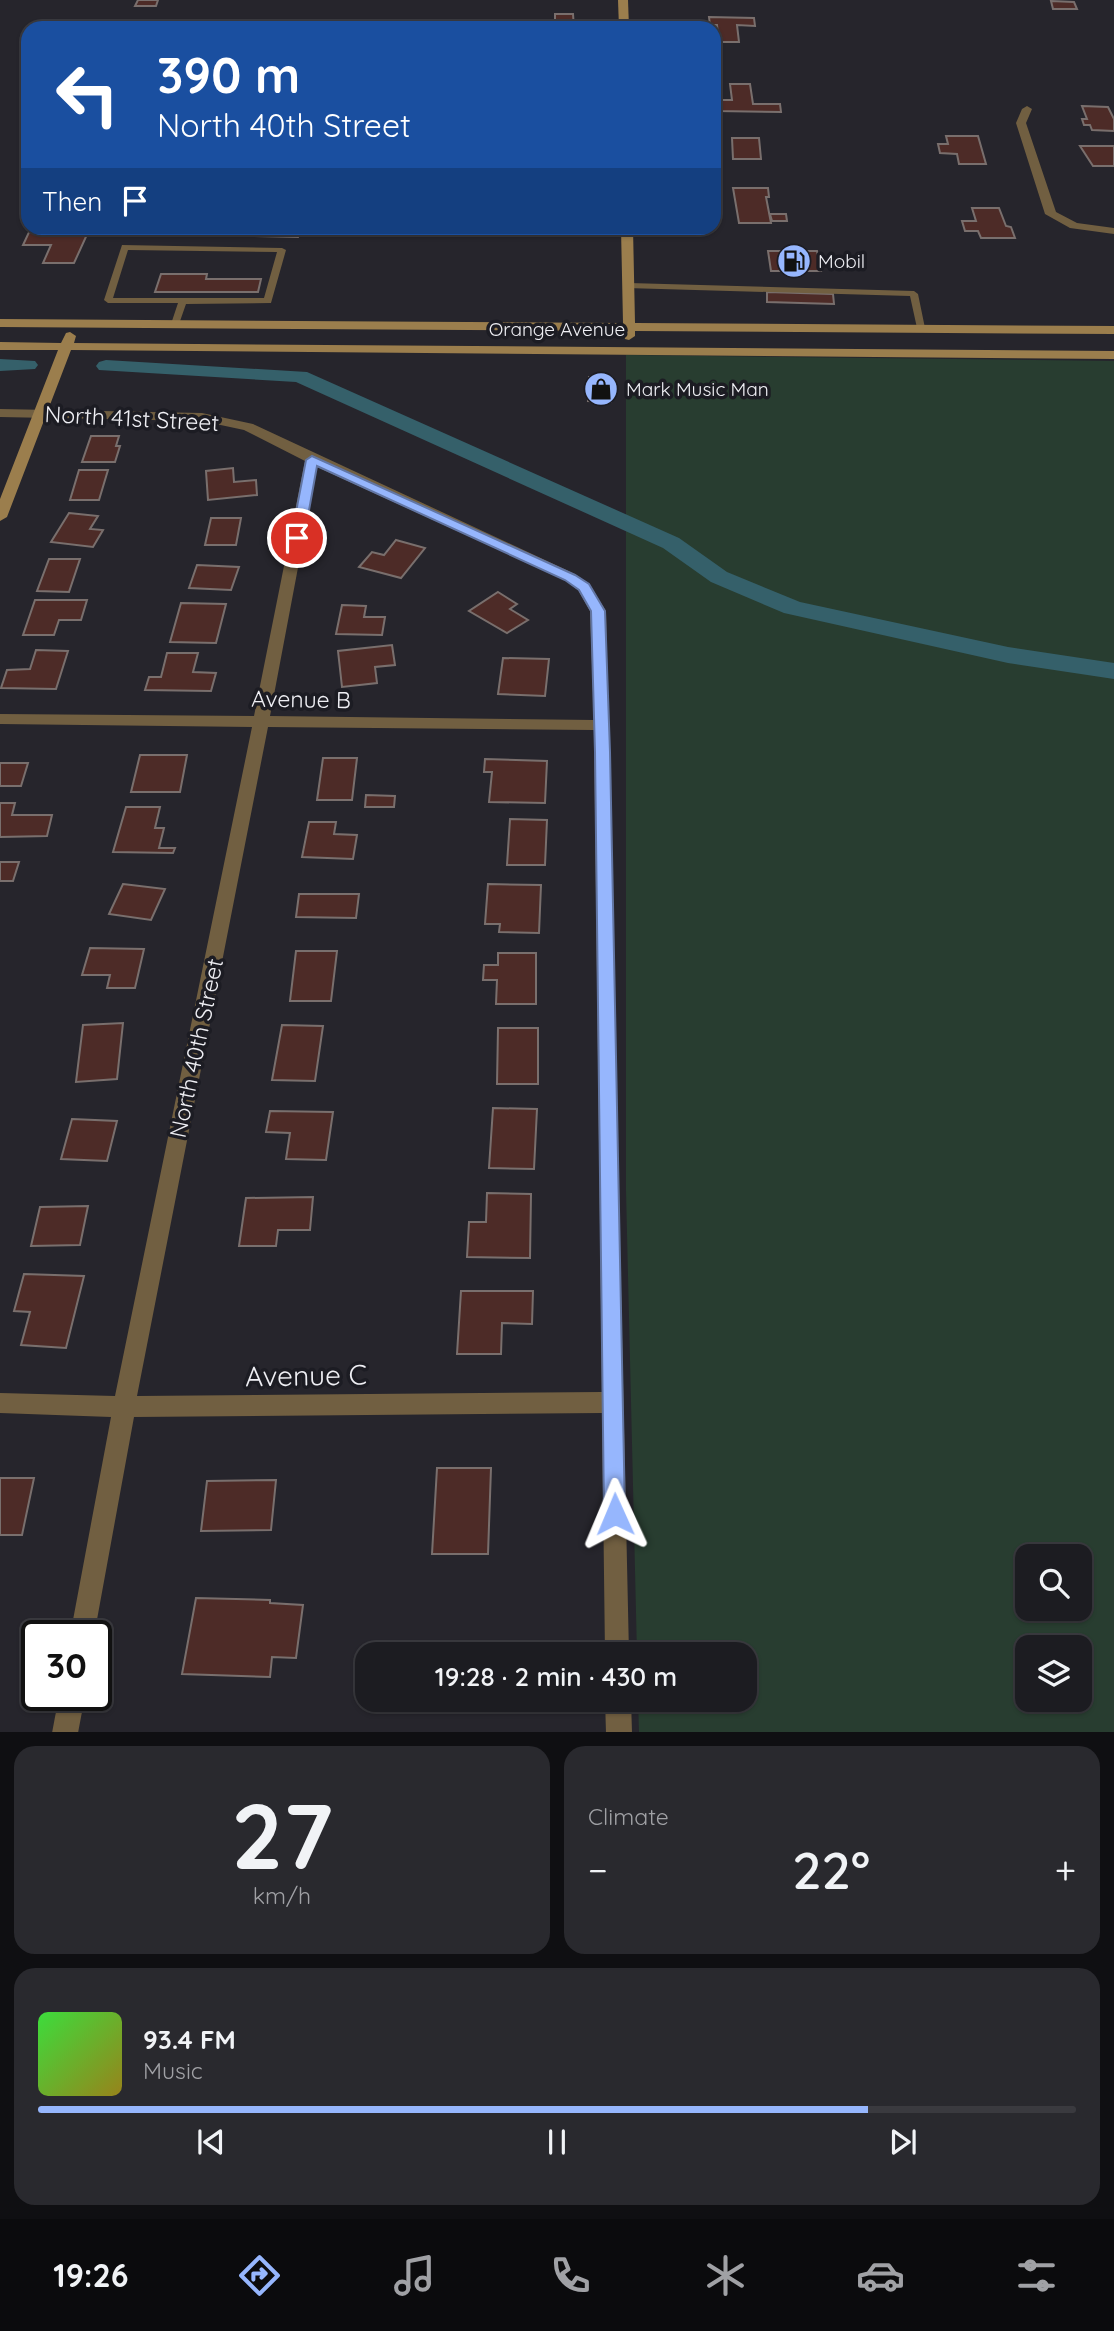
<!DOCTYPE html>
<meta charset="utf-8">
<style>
:root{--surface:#1c1c21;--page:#29292e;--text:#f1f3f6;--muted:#a0a1a5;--line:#3a3a3f;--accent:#96b6fd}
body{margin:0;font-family:Quicksand,sans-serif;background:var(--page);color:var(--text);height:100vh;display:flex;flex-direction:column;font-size:26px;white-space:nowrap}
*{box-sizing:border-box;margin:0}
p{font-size:23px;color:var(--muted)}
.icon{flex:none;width:38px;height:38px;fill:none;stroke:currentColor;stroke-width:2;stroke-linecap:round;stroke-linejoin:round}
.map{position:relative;height:1732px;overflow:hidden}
.drawer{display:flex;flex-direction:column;gap:14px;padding:14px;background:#0f0f12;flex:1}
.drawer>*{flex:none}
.banner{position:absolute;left:21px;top:21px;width:700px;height:214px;border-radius:21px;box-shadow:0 2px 5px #0004,0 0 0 2px var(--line);background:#1a4fa0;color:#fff;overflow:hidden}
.tools{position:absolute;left:1015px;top:1544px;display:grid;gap:14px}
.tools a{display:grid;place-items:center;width:77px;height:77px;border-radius:14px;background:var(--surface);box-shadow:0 2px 5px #0004,0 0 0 2px var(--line);font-size:35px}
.speed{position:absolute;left:21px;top:1620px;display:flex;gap:14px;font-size:35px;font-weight:700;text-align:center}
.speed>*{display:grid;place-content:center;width:91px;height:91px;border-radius:50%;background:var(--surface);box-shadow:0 2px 5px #0004,0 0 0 2px var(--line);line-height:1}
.speed .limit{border:4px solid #111;border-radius:10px;background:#fff;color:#111}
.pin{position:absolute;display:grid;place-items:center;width:60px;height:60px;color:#fff;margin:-30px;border:4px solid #fff;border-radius:50%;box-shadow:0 2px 7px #0007}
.me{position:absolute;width:77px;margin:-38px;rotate:359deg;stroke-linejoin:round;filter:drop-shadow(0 0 5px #0008)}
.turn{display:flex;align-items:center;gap:24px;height:147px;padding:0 21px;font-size:32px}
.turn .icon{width:91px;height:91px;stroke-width:2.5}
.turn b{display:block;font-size:49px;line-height:60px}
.then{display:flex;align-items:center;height:66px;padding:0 21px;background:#0003;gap:14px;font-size:26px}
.big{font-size:52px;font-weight:600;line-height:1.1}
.drawer .widget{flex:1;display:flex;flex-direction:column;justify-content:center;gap:10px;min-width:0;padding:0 24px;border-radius:21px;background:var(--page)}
.drawer .dial{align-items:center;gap:0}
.dial b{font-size:91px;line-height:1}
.song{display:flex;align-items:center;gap:21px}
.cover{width:84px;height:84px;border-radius:10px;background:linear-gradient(135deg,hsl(120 70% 55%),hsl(50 70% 35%))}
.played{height:7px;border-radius:4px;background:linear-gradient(90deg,var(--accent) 80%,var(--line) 80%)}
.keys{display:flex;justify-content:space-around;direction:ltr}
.heat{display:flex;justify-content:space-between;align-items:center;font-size:38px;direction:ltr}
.drawer .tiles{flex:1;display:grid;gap:14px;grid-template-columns:1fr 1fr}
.widget:last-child{grid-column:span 2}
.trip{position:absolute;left:355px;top:1642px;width:402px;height:70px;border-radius:21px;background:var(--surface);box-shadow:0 2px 5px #0004,0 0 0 2px var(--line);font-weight:600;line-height:70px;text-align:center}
.menu{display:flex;height:112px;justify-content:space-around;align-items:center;background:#0b0b0d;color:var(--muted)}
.menu .icon{width:49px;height:49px}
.menu .selected{color:var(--accent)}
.menu b{font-size:32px;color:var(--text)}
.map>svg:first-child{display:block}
.green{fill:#283d30;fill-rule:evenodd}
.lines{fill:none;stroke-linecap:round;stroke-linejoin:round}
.canal{fill:#35606a;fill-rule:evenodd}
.building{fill:#4d2b27;stroke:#796f6d;stroke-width:2}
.lane{fill:#715f41;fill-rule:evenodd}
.street{fill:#715f41;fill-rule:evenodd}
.secondary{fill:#9b7e4d;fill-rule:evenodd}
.route{fill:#96b6fd;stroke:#6276a4;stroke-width:2}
.labels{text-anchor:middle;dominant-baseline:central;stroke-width:7;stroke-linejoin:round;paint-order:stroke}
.far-poi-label{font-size:19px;fill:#efeff4;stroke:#1c1c23;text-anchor:start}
.far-street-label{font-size:19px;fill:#efeff4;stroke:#1c1c23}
.street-label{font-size:23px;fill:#efeff4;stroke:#1c1c23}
.near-street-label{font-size:28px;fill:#efeff4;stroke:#1c1c23}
</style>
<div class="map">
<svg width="1114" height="1733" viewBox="0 0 1114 1733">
<rect width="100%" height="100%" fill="#26252c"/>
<path class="green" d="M 626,355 L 1114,361 L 1114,1732 L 639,1732 L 638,1699 L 746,1699 L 746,1654 L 637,1654 L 626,1191 ZM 1027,1556 L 1080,1556 L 1080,1608 L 1027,1608 ZM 1027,1647 L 1080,1647 L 1080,1699 L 1027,1699 Z"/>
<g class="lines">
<g class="canal">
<path d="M 0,359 L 35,361 L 38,365 L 35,369 L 0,371 Z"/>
<path d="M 106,360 L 307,372 L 679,538 L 727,572 L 800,602 L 1008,647 L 1114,663 L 1114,679 L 1008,663 L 784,613 L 711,582 L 663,548 L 296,382 L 99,370 L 96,366 L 99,362 Z"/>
</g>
</g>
<g class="building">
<path d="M 138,0 L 158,0 L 156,6 L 135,6 Z"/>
<path d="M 1051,1 L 1074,2 L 1077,9 L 1053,9 Z"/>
<path d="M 555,14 L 573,14 L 574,28 L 544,28 L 544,22 L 555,22 Z"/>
<path d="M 709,17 L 754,18 L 755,26 L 737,25 L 739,42 L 719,42 L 717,25 L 710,25 Z"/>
<path d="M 730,84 L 750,84 L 753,104 L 780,104 L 781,112 L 717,111 L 716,100 L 732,100 Z"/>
<path d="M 1082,106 L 1108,107 L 1114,119 L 1114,131 L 1092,130 L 1090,125 L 1084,125 L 1082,119 L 1087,119 Z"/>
<path d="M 946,136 L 978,136 L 986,164 L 959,164 L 957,154 L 940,153 L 938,144 L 948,144 Z"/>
<path d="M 732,138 L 759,138 L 761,159 L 733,159 Z"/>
<path d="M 1080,146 L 1114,146 L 1114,166 L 1093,166 Z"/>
<path d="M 733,188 L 768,188 L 769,197 L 766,197 L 771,223 L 739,223 Z"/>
<path d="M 972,208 L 999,208 L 1006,226 L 1011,227 L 1015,238 L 981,238 L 978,231 L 965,231 L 962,221 L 976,221 Z"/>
<path d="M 770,214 L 786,214 L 787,221 L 772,221 Z"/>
<path d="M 31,228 L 90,228 L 74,263 L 43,263 L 51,245 L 23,245 Z"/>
<path d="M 209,228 L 300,228 L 298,237 L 207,235 Z"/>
<path d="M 768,251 L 817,251 L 821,271 L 771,271 Z"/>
<path d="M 161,274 L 207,274 L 206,279 L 261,279 L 258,292 L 155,292 Z"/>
<path d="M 767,292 L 833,294 L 834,304 L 767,302 Z"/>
<path d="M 589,377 L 612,377 L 611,402 L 588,401 Z"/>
<path d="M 91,436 L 119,436 L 116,446 L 120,446 L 115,462 L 82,462 Z"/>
<path d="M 233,468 L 234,482 L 256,480 L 257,495 L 208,500 L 206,471 Z"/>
<path d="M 79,470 L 108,470 L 99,500 L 70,500 Z"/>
<path d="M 69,513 L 98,516 L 90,529 L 103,530 L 93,547 L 51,542 Z"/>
<path d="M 211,518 L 241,518 L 236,545 L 205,545 Z"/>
<path d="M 396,540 L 425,548 L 401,578 L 359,567 L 372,552 L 384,555 Z"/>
<path d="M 49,559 L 80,559 L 69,592 L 37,591 Z"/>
<path d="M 197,565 L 239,567 L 231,590 L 189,588 Z"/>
<path d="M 498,592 L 517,604 L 510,609 L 528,620 L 507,633 L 469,611 Z"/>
<path d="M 35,600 L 87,600 L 81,620 L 59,620 L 54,635 L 23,635 Z"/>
<path d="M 181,603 L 226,604 L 216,643 L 170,642 Z"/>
<path d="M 342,605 L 366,606 L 364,617 L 385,617 L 382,635 L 336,634 Z"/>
<path d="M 392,645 L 395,665 L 375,667 L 377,683 L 342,687 L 338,651 Z"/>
<path d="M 36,650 L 68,651 L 56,689 L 1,688 L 7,670 L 30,669 Z"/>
<path d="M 167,653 L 198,653 L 193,672 L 216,673 L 211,691 L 145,690 L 149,677 L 161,677 Z"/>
<path d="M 503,658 L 549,659 L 545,696 L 498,694 Z"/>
<path d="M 140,755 L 187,755 L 180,792 L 131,792 Z"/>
<path d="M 323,758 L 357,758 L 352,800 L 317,800 Z"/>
<path d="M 485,759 L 547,761 L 545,803 L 489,802 L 492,772 L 484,772 Z"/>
<path d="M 0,763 L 28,763 L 21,786 L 0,786 Z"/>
<path d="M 366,795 L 395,796 L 394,807 L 365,807 Z"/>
<path d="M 0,803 L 15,803 L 12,815 L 52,815 L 47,836 L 0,837 Z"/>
<path d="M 126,807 L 160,807 L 155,828 L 164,828 L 159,848 L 175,848 L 173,853 L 113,852 Z"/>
<path d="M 510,819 L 547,820 L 545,865 L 507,865 Z"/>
<path d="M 309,822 L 336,822 L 334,834 L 357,835 L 353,859 L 302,857 Z"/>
<path d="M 0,862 L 19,862 L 13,881 L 0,881 Z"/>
<path d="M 123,884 L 165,889 L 151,920 L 109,914 Z"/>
<path d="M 488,884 L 541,885 L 539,933 L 499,932 L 500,924 L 485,924 Z"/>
<path d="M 299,894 L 359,894 L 356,918 L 296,917 Z"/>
<path d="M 90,948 L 144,949 L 135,988 L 107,988 L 110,975 L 82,975 Z"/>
<path d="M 296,951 L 337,951 L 331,1001 L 290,1001 Z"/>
<path d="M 498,953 L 536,953 L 536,1004 L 496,1004 L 497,980 L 483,980 L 484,965 L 498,965 Z"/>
<path d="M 123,1023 L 117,1079 L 76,1082 L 83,1025 Z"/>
<path d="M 282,1025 L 323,1026 L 315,1081 L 272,1080 Z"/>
<path d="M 498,1028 L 538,1028 L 538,1084 L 497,1084 Z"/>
<path d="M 493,1108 L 537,1109 L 534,1169 L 489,1168 Z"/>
<path d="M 270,1111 L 333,1112 L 326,1160 L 286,1159 L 290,1133 L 266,1132 Z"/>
<path d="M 72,1119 L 117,1121 L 107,1161 L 61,1159 Z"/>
<path d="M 487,1193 L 531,1194 L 530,1258 L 467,1257 L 469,1222 L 486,1222 Z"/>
<path d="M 313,1197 L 310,1230 L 278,1230 L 276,1246 L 239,1246 L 246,1198 Z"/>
<path d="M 88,1206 L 80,1245 L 31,1246 L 40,1207 Z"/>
<path d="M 24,1274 L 84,1276 L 66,1348 L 21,1345 L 30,1312 L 14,1311 Z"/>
<path d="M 461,1291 L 533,1291 L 532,1324 L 502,1323 L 501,1354 L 457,1354 Z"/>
<path d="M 437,1468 L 491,1468 L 488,1554 L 432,1554 Z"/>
<path d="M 0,1478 L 34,1478 L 22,1535 L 0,1535 Z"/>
<path d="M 276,1480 L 271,1530 L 201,1531 L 207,1481 Z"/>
<path d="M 196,1598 L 270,1600 L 270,1603 L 303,1605 L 296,1658 L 272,1657 L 270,1677 L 182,1674 Z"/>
</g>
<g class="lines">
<g class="lane">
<path d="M 122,245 L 282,248 L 286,250 L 271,303 L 186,304 L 179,324 L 175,327 L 171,324 L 178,303 L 108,303 L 104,300 ZM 128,250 L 277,252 L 264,298 L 113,298 Z"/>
<path d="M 629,283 L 914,291 L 918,294 L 925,328 L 921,331 L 917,328 L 910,296 L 626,288 L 626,284 Z"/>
</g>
<g class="street">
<path d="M 1027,106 L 1032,109 L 1026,123 L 1056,212 L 1077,223 L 1114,228 L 1114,234 L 1070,228 L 1045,214 L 1016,123 L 1022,109 Z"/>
<path d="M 0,409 L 202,413 L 253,424 L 575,574 L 589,584 L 606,611 L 629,1654 L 605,1654 L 602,1413 L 134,1417 L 94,1636 L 70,1636 L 111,1417 L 0,1413 L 0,1393 L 115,1396 L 252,727 L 0,724 L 0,714 L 254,716 L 305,461 L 244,430 L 202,421 L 0,417 ZM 317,467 L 565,580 L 578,590 L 590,611 L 594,720 L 270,716 ZM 268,727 L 594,730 L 602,1392 L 137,1396 Z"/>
<path d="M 59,1696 L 85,1696 L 78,1733 L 52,1733 Z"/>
<path d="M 605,1699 L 631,1699 L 632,1733 L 606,1733 Z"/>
</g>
<g class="secondary">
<path d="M 618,0 L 628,0 L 629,28 L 619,28 Z"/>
<path d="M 621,228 L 633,228 L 635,323 L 1114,326 L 1114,334 L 635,331 L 635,336 L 629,340 L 625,339 L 623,331 L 0,327 L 0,319 L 623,323 Z"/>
<path d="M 70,332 L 76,336 L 74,343 L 1114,351 L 1114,359 L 71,350 L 7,517 L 0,521 L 0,499 L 58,350 L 0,350 L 0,342 L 61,343 L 66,333 Z"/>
</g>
</g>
<path class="route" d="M 312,456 L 575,575 L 589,584 L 605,611 L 610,752 L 625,1514 L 622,1521 L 615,1524 L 607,1521 L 604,1514 L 595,752 L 591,611 L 579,590 L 565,580 L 317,466 L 304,538 L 302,541 L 293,541 L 291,538 L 306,460 Z"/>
<defs>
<g id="fuel-disc" transform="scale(1.75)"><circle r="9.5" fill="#96b6fd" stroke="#1c1c23"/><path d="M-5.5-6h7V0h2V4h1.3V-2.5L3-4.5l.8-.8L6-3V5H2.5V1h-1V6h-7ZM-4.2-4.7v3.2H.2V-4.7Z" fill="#111"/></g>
<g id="shop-disc" transform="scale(1.75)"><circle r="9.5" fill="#96b6fd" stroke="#1c1c23"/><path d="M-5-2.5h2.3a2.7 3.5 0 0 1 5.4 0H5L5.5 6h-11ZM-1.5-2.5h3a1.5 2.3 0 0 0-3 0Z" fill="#111"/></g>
</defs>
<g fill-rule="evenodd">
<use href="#fuel-disc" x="794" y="261"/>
<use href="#shop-disc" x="601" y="389"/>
</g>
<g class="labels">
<g class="far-poi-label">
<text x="818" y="261">Mobil</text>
<text x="626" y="389">Mark Music Man</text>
</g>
<g class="far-street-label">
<text x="557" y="329">Orange Avenue</text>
</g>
<g class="street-label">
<text transform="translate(132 418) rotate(3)">North 41st Street</text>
<text transform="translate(301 699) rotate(1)">Avenue B</text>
<text transform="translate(196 1048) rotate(-78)">North 40th Street</text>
</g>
<g class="near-street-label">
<text transform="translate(306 1375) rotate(-1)">Avenue C</text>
</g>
</g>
</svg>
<div class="tools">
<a><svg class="icon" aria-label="search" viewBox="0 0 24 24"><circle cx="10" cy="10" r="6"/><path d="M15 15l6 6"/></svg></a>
<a><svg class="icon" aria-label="layers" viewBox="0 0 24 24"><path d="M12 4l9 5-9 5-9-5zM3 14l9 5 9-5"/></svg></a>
</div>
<div class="speed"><div class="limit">30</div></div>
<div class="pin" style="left:297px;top:538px;background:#d93025"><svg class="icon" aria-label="arrive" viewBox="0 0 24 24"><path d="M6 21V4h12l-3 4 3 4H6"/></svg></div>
<svg class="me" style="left:615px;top:1514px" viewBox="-20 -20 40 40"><path d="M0-17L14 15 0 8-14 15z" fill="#96b6fd" stroke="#fff" stroke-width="4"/></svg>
<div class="trip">19:28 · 2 min · 430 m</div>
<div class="banner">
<div class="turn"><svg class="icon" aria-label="left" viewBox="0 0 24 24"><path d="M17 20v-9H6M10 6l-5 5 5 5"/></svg><div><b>390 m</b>North 40th Street</div></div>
<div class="then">Then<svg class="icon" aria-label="arrive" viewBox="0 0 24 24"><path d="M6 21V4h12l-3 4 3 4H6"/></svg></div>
</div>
</div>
<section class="drawer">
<div class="tiles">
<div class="widget dial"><b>27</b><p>km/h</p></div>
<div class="widget"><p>Climate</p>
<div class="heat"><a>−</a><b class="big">22°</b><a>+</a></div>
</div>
<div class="widget">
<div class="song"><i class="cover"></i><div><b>93.4 FM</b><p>Music</p></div></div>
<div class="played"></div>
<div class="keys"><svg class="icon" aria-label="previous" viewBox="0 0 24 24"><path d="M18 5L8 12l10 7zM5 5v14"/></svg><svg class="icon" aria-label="pause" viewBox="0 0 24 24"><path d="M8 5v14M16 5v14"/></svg><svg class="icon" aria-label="next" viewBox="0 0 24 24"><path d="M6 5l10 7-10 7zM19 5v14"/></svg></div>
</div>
</div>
</section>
<nav class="menu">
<b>19:26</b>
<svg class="icon selected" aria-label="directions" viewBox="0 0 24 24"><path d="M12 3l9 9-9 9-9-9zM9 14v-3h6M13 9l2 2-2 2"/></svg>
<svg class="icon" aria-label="music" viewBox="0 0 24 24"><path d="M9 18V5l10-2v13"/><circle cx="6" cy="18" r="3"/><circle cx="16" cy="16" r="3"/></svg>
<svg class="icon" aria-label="phone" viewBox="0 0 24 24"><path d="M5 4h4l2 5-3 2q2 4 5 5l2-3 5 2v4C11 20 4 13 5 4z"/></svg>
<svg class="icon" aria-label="climate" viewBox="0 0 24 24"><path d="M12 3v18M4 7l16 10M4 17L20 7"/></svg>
<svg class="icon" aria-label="car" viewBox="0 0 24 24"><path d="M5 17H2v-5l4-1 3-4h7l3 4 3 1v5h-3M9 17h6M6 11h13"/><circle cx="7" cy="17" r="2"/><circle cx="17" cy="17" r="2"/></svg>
<svg class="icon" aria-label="filters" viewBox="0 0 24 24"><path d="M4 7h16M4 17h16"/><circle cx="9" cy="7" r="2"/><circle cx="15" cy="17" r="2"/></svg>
</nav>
